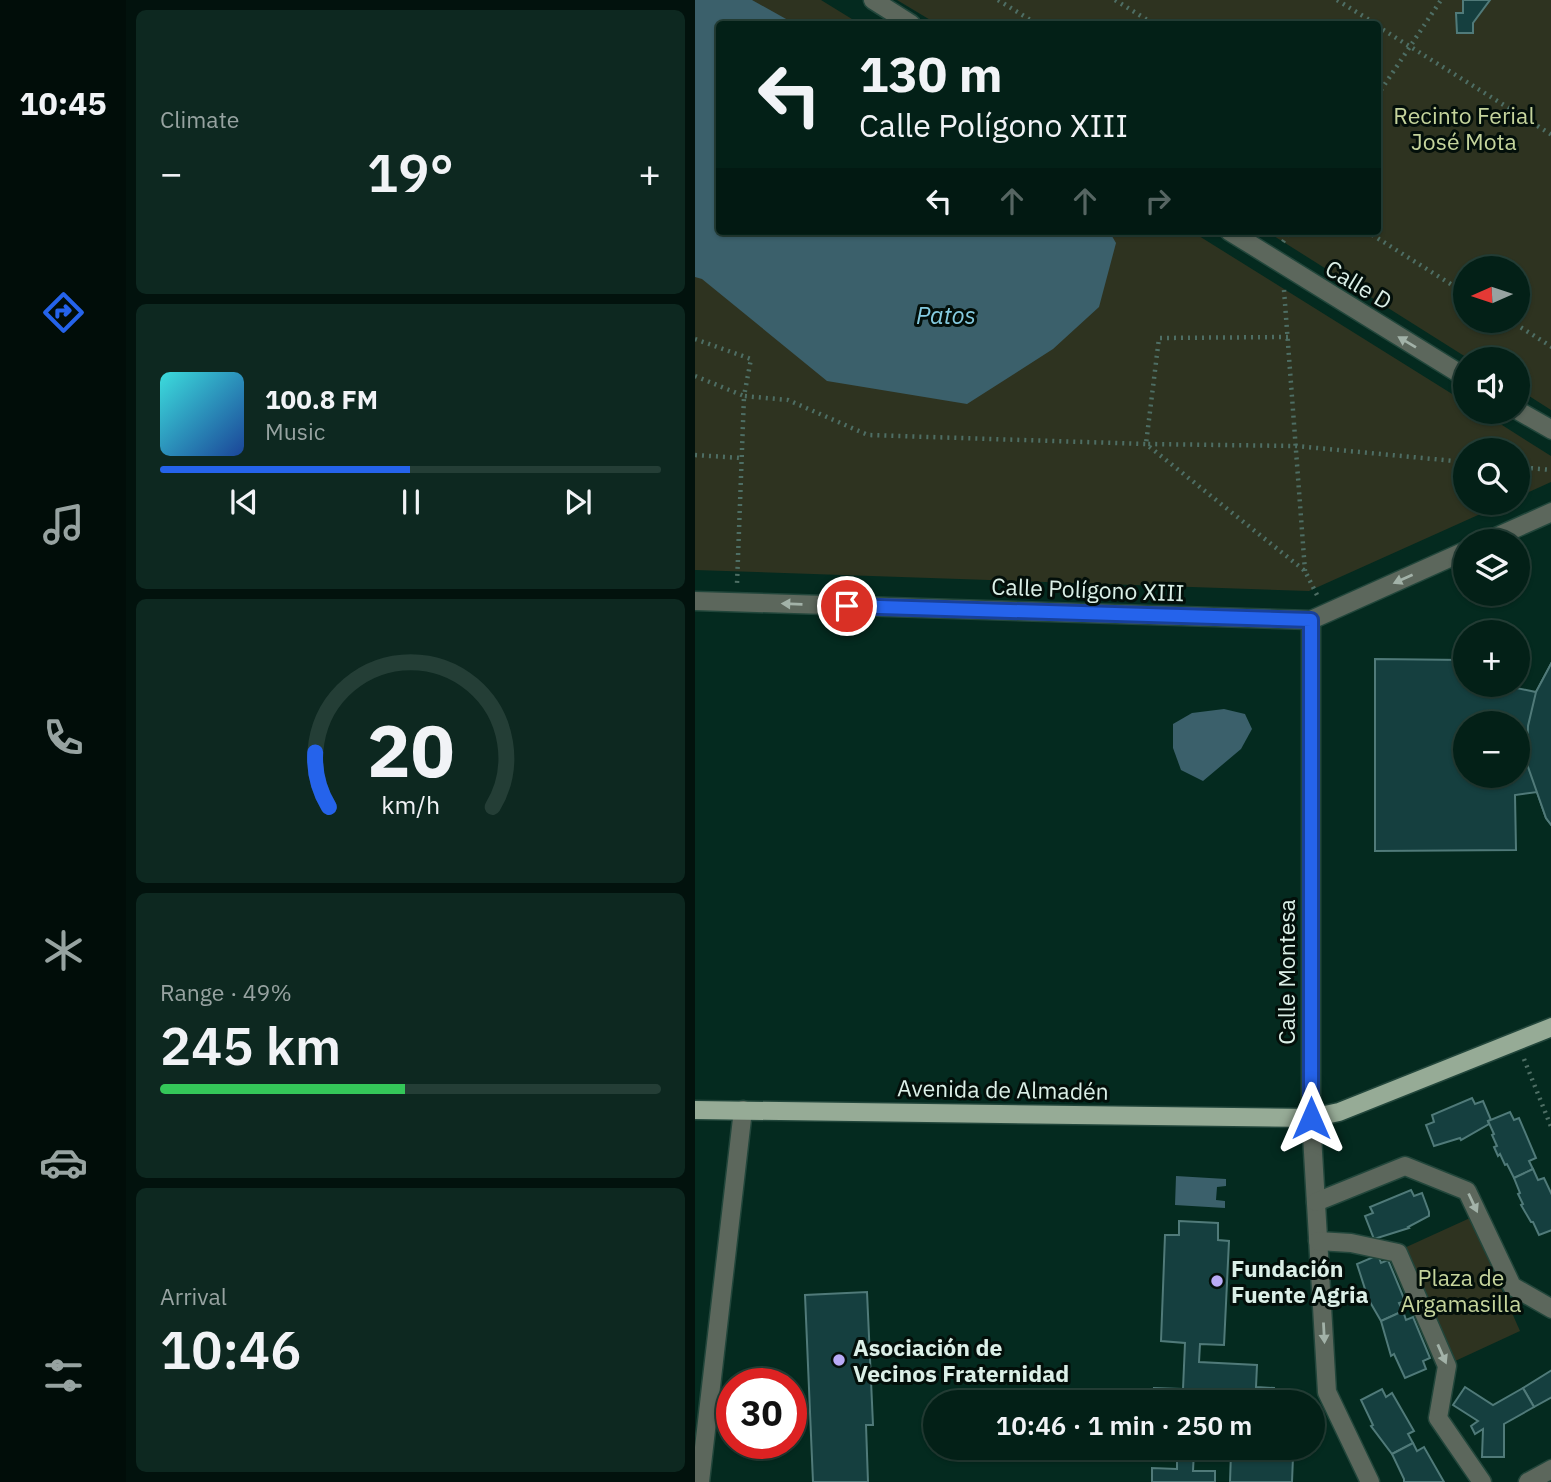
<!DOCTYPE html>
<meta charset="utf-8">
<style>
:root{--surface:#032017;--page:#0d2820;--text:#f1f3f6;--muted:#97a3a1;--line:#243e36;--accent:#2563eb}
body{margin:0;font-family:"IBM Plex Sans",sans-serif;background:var(--page);color:var(--text);height:100vh;display:flex;flex-direction:column;font-size:26px;white-space:nowrap}
*{box-sizing:border-box;margin:0}
p{font-size:23px;color:var(--muted)}
.icon{flex:none;width:38px;height:38px;fill:none;stroke:currentColor;stroke-width:2;stroke-linecap:round;stroke-linejoin:round}
.map{position:relative;flex:1;overflow:hidden}
.drawer{display:flex;flex-direction:column;gap:10px;padding:10px;background:#02120d;width:569px}
.drawer>*{flex:none}
.hud{position:absolute;left:21px;top:21px;width:665px;height:214px;border-radius:7px;box-shadow:0 2px 5px #0004,0 0 0 2px var(--line);background:#032017;color:var(--text);overflow:hidden}
.needle{width:46px;rotate:267deg}
.buttons{position:absolute;left:758px;top:256px;display:grid;gap:14px}
.buttons a{display:grid;place-items:center;width:77px;height:77px;border-radius:50%;background:var(--surface);box-shadow:0 2px 5px #0004,0 0 0 2px var(--line);font-size:35px}
.speed{position:absolute;left:21px;top:1368px;display:flex;gap:14px;font-size:35px;font-weight:700;text-align:center}
.speed>*{display:grid;place-content:center;width:91px;height:91px;border-radius:50%;background:var(--surface);box-shadow:0 2px 5px #0004,0 0 0 2px var(--line);line-height:1}
.speed .limit{border:10px solid #d22;background:#fff;color:#111}
.pin{position:absolute;display:grid;place-items:center;width:60px;height:60px;color:#fff;margin:-30px;border:4px solid #fff;border-radius:50%;box-shadow:0 2px 7px #0007}
.me{position:absolute;width:77px;margin:-38px;rotate:0deg;stroke-linejoin:round;filter:drop-shadow(0 0 5px #0008)}
.turn{display:flex;align-items:center;gap:24px;height:147px;padding:0 28px;font-size:32px}
.turn .icon{width:91px;height:91px;stroke-width:2.5}
.turn b{display:block;font-size:49px;line-height:60px}
.lanes{display:flex;align-items:center;height:66px;padding:0 28px;background:#0003;justify-content:center;gap:35px;direction:ltr}
.lanes .off{opacity:.35}
.big{font-size:52px;font-weight:600;line-height:1.1}
.drawer .tile{flex:1;display:flex;flex-direction:column;justify-content:center;gap:10px;min-width:0;padding:0 24px;border-radius:10px;background:var(--page)}
.drawer .dial{align-items:center;gap:0}
.dial svg{height:182px;overflow:visible;fill:none;stroke:var(--line);stroke-width:7;stroke-linecap:round;text-anchor:middle}
.dial text{fill:var(--text);stroke:none}
.song{display:flex;align-items:center;gap:21px}
.cover{width:84px;height:84px;border-radius:10px;background:linear-gradient(135deg,hsl(180 70% 55%),hsl(220 70% 35%))}
.played{height:7px;border-radius:4px;background:linear-gradient(90deg,var(--accent) 50%,var(--line) 50%)}
.keys{display:flex;justify-content:space-around;direction:ltr}
.heat{display:flex;justify-content:space-between;align-items:center;font-size:38px;direction:ltr}
.charge{height:10px;border-radius:5px;background:linear-gradient(90deg,#34c759 49%,var(--line) 0)}
.trip{position:absolute;left:228px;top:1390px;width:402px;height:70px;border-radius:35px;background:var(--surface);box-shadow:0 2px 5px #0004,0 0 0 2px var(--line);font-weight:600;line-height:70px;text-align:center}
main{display:flex;flex:1;min-height:0}
.menu{display:flex;flex-direction:column;width:126px;justify-content:space-around;align-items:center;background:#010d09;color:var(--muted)}
.menu .icon{width:49px;height:49px}
.menu .on{color:var(--accent)}
.menu b{font-size:32px;color:var(--text)}
.map>svg:first-child{display:block}
.green{fill:#2e3320;fill-rule:evenodd}
.water{fill:#3b606b}
.building{fill:#153f3f;stroke:#507a79;stroke-width:2;fill-rule:evenodd}
.lines{fill:none;stroke-linecap:round;stroke-linejoin:round}
.street-casing{stroke:#22463b;stroke-width:21}
.primary-casing{stroke:#22463b;stroke-width:21}
.path{stroke:#4e6e64;stroke-width:4.5;stroke-dasharray:2 5;stroke-linecap:butt}
.street{stroke:#5c675c;stroke-width:18}
.primary{stroke:#96ab96;stroke-width:18}
.oneway{fill:#a2b2a8}
.route-casing{stroke:#184099;stroke-width:18}
.route{stroke:#2563eb;stroke-width:12}
.poi-dot{fill:#b9abf7;stroke:#030f0a;stroke-width:2.5}
.labels{text-anchor:middle;dominant-baseline:central;stroke-width:6;stroke-linejoin:round;paint-order:stroke}
.park-label{font-size:23px;fill:#c5d49c;stroke:#030f0a}
.street-label{font-size:23px;fill:#dbefe7;stroke:#030f0a}
.poi-label{font-size:23px;font-weight:bold;fill:#dbefe7;stroke:#030f0a;text-anchor:start}
.water-label{font-size:24px;font-style:italic;fill:#85cbe0;stroke:#030f0a}
</style>
<main>
<nav class="menu">
<b>10:45</b>
<svg class="icon on" aria-label="directions" viewBox="0 0 24 24"><path d="M12 3l9 9-9 9-9-9zM9 14v-3h6M13 9l2 2-2 2"/></svg>
<svg class="icon" aria-label="music" viewBox="0 0 24 24"><path d="M9 18V5l10-2v13"/><circle cx="6" cy="18" r="3"/><circle cx="16" cy="16" r="3"/></svg>
<svg class="icon" aria-label="phone" viewBox="0 0 24 24"><path d="M5 4h4l2 5-3 2q2 4 5 5l2-3 5 2v4C11 20 4 13 5 4z"/></svg>
<svg class="icon" aria-label="climate" viewBox="0 0 24 24"><path d="M12 3v18M4 7l16 10M4 17L20 7"/></svg>
<svg class="icon" aria-label="car" viewBox="0 0 24 24"><path d="M5 17H2v-5l4-1 3-4h7l3 4 3 1v5h-3M9 17h6M6 11h13"/><circle cx="7" cy="17" r="2"/><circle cx="17" cy="17" r="2"/></svg>
<svg class="icon" aria-label="filters" viewBox="0 0 24 24"><path d="M4 7h16M4 17h16"/><circle cx="9" cy="7" r="2"/><circle cx="15" cy="17" r="2"/></svg>
</nav>
<section class="drawer">
<div class="tile"><p>Climate</p>
<div class="heat"><a>−</a><b class="big">19°</b><a>+</a></div>
</div>
<div class="tile">
<div class="song"><i class="cover"></i><div><b>100.8 FM</b><p>Music</p></div></div>
<div class="played"></div>
<div class="keys"><svg class="icon" aria-label="previous" viewBox="0 0 24 24"><path d="M18 5L8 12l10 7zM5 5v14"/></svg><svg class="icon" aria-label="pause" viewBox="0 0 24 24"><path d="M8 5v14M16 5v14"/></svg><svg class="icon" aria-label="next" viewBox="0 0 24 24"><path d="M6 5l10 7-10 7zM19 5v14"/></svg></div>
</div>
<div class="tile dial"><svg viewBox="0 0 100 80">
<path d="M14 69A42 42 0 1 1 86 69"/>
<path d="M14 69A42 42 0 0 1 8 45" stroke="#2563eb"/>
<text x="50" y="56" font-size="32" font-weight="700">20</text>
<text x="50" y="72" font-size="11">km/h</text>
</svg></div>
<div class="tile"><p>Range · 49%</p><b class="big">245 km</b><div class="charge"></div></div>
<div class="tile"><p>Arrival</p><b class="big">10:46</b></div>
</section>
<div class="map">
<svg width="857" height="1482" viewBox="0 0 857 1482">
<rect width="100%" height="100%" fill="#042a1f"/>
<g class="green">
<path d="M 0,0 L 126,0 L 165,24 L 24,24 L 24,231 L 496,231 L 770,402 L 770,411 L 785,411 L 856,456 L 856,482 L 823,497 L 822,450 L 770,450 L 770,502 L 812,502 L 614,591 L 0,570 Z"/>
<path d="M 202,0 L 856,0 L 856,410 L 823,389 L 822,359 L 774,359 L 571,231 L 682,231 L 682,24 L 242,24 ZM 770,268 L 822,268 L 822,320 L 770,320 Z"/>
<path d="M 775,1218 L 825,1331 L 758,1362 L 707,1249 Z"/>
</g>
<g class="water">
<path d="M 0,0 L 57,0 L 100,24 L 24,24 L 24,231 L 414,231 L 421,243 L 404,307 L 358,349 L 272,404 L 132,381 L 7,279 L 0,277 Z"/>
<path d="M 529,709 L 550,714 L 557,729 L 546,749 L 508,781 L 486,770 L 478,748 L 478,724 L 497,713 Z"/>
<path d="M 481,1176 L 531,1179 L 531,1186 L 522,1187 L 521,1200 L 530,1201 L 530,1208 L 480,1205 Z"/>
</g>
<g class="building">
<path d="M 768,0 L 795,0 L 778,23 L 778,33 L 762,33 L 761,13 L 768,13 Z"/>
<path d="M 680,659 L 770,660 L 770,684 L 802,684 L 841,692 L 857,662 L 857,826 L 851,818 L 842,792 L 820,795 L 821,850 L 680,851 ZM 770,723 L 822,723 L 822,775 L 770,775 Z"/>
<path d="M 857,662 L 857,826 L 851,818 L 832,764 L 833,726 L 841,692 Z"/>
<path d="M 777,1098 L 780,1104 L 788,1101 L 796,1120 L 793,1121 L 794,1124 L 766,1140 L 765,1138 L 739,1146 L 731,1125 L 739,1122 L 737,1115 Z"/>
<path d="M 815,1112 L 819,1120 L 824,1118 L 841,1158 L 834,1161 L 838,1169 L 819,1178 L 812,1164 L 810,1165 L 805,1154 L 803,1156 L 799,1147 L 802,1146 L 797,1135 L 799,1134 L 793,1121 Z"/>
<path d="M 838,1169 L 843,1180 L 849,1178 L 857,1195 L 857,1230 L 844,1235 L 838,1222 L 836,1222 L 826,1205 L 828,1204 L 823,1194 L 825,1193 L 819,1178 Z"/>
<path d="M 716,1190 L 719,1196 L 727,1193 L 734,1212 L 734,1216 L 713,1227 L 714,1228 L 679,1239 L 670,1216 L 678,1213 L 675,1207 Z"/>
<path d="M 484,1221 L 523,1223 L 523,1240 L 534,1241 L 529,1345 L 505,1344 L 504,1362 L 562,1365 L 561,1387 L 579,1388 L 578,1402 L 459,1402 L 459,1388 L 488,1389 L 490,1343 L 466,1341 L 470,1235 L 484,1235 Z"/>
<path d="M 683,1255 L 686,1263 L 693,1260 L 710,1301 L 704,1303 L 708,1311 L 686,1321 L 668,1290 L 670,1289 L 662,1264 Z"/>
<path d="M 172,1292 L 178,1425 L 171,1425 L 173,1482 L 118,1482 L 110,1295 Z"/>
<path d="M 708,1311 L 711,1320 L 718,1317 L 735,1358 L 728,1361 L 731,1369 L 710,1378 L 699,1354 L 696,1356 L 686,1321 Z"/>
<path d="M 857,1370 L 857,1397 L 839,1407 L 828,1388 Z"/>
<path d="M 770,1387 L 798,1405 L 828,1388 L 839,1407 L 809,1424 L 809,1457 L 787,1457 L 788,1429 L 780,1434 L 776,1426 L 783,1421 L 758,1405 Z"/>
<path d="M 687,1389 L 691,1397 L 697,1393 L 719,1431 L 713,1434 L 718,1443 L 697,1454 L 676,1426 L 678,1425 L 666,1400 Z"/>
<path d="M 718,1443 L 722,1451 L 729,1447 L 749,1482 L 709,1482 L 709,1479 L 697,1454 Z"/>
<path d="M 482,1447 L 557,1447 L 557,1455 L 598,1457 L 597,1482 L 535,1482 L 536,1452 L 499,1451 L 498,1471 L 520,1471 L 520,1482 L 457,1482 L 457,1468 L 482,1469 Z"/>
</g>
<g class="lines">
<g class="street-casing">
<g id="street">
<path d="M 178,0 L 216,24"/>
<path d="M 534,231 L 770,377"/>
<path d="M 822,410 L 857,430"/>
<path d="M 792,541 L 857,512"/>
<path d="M 0,601 L 616,620 L 770,551"/>
<path d="M 616,620 L 616,1118 L 632,1392 L 675,1482"/>
<path d="M 621,1202 L 710,1166 L 772,1191 L 817,1286 L 857,1309"/>
<path d="M 623,1241 L 656,1243 L 703,1253 L 752,1366 L 743,1418 L 787,1482"/>
<path d="M 5,1482 L 48,1110"/>
<path d="M 833,1482 L 857,1469"/>
</g>
</g>
<g class="primary-casing">
<path id="primary" d="M 0,1110 L 616,1118 L 644,1112 L 857,1027"/>
</g>
<g class="path">
<path d="M 303,0 L 342,24"/>
<path d="M 420,0 L 459,24"/>
<path d="M 642,0 L 681,24"/>
<path d="M 682,26 L 857,135"/>
<path d="M 682,96 L 746,0"/>
<path d="M 671,231 L 770,293"/>
<path d="M 588,242 L 595,231"/>
<path d="M 589,290 L 610,571"/>
<path d="M 814,320 L 857,347"/>
<path d="M 593,337 L 464,338 L 451,444 L 601,446 L 770,462"/>
<path d="M 0,339 L 56,359 L 49,396 L 93,400 L 173,435 L 451,444 L 610,571 L 623,597"/>
<path d="M 0,376 L 49,396 L 42,584"/>
<path d="M 0,455 L 46,458"/>
<path d="M 822,467 L 857,470"/>
<path d="M 829,1059 L 857,1129"/>
</g>
<use href="#street" class="street"/>
<use href="#primary" class="primary"/>
</g>
<defs><path id="oneway-solid" d="M-6-.8H1V-3.2L6.5 0L1 3.2V.8H-6Z" transform="scale(1.75)"/></defs>
<g class="oneway">
<use href="#oneway-solid" transform="translate(712 342) rotate(-149)"/>
<use href="#oneway-solid" transform="translate(708 579) rotate(156)"/>
<use href="#oneway-solid" transform="translate(97 604) rotate(-178)"/>
<use href="#oneway-solid" transform="translate(778 1203) rotate(65)"/>
<use href="#oneway-solid" transform="translate(629 1333) rotate(87)"/>
<use href="#oneway-solid" transform="translate(747 1354) rotate(66)"/>
</g>
<g class="lines">
<g class="route-casing">
<path id="route" d="M 152,606 L 616,620 L 616,1118"/>
</g>
<use href="#route" class="route"/>
</g>
<g class="poi-dot">
<circle cx="522" cy="1281" r="7"/>
<circle cx="144" cy="1360" r="7"/>
</g>
<g class="labels">
<g class="park-label">
<text x="769" y="115">Recinto Ferial<tspan x="769" dy="26">José Mota</tspan></text>
<text x="766" y="1277">Plaza de<tspan x="766" dy="26">Argamasilla</tspan></text>
</g>
<g class="street-label">
<text transform="translate(664 284) rotate(31)">Calle D</text>
<text transform="translate(393 589) rotate(2)">Calle Polígono XIII</text>
<text transform="translate(591 972) rotate(-90)">Calle Montesa</text>
<text transform="translate(308 1089) rotate(1)">Avenida de Almadén</text>
</g>
<g class="poi-label">
<text x="536" y="1268">Fundación<tspan x="536" dy="26">Fuente Agria</tspan></text>
<text x="158" y="1347">Asociación de<tspan x="158" dy="26">Vecinos Fraternidad</tspan></text>
</g>
<g class="water-label">
<text x="251" y="315">Patos</text>
</g>
</g>
</svg>
<div class="buttons">
<a><svg class="needle" viewBox="-14 -14 28 28"><path d="M0-13l5 13h-10z" fill="#e53935"/><path d="M0 13l5-13h-10z" fill="#97a3a1"/></svg></a>
<a><svg class="icon" aria-label="sound" viewBox="0 0 24 24"><path d="M4 9h4l5-4v14l-5-4H4zM17 9q2 3 0 6"/></svg></a>
<a><svg class="icon" aria-label="search" viewBox="0 0 24 24"><circle cx="10" cy="10" r="6"/><path d="M15 15l6 6"/></svg></a>
<a><svg class="icon" aria-label="layers" viewBox="0 0 24 24"><path d="M12 4l9 5-9 5-9-5zM3 14l9 5 9-5"/></svg></a>
<a>+</a>
<a>−</a>
</div>
<div class="speed"><div class="limit">30</div></div>
<div class="pin" style="left:152px;top:606px;background:#d93025"><svg class="icon" aria-label="arrive" viewBox="0 0 24 24"><path d="M6 21V4h12l-3 4 3 4H6"/></svg></div>
<svg class="me" style="left:616px;top:1118px" viewBox="-20 -20 40 40"><path d="M0-17L14 15 0 8-14 15z" fill="#2563eb" stroke="#fff" stroke-width="4"/></svg>
<div class="trip">10:46 · 1 min · 250 m</div>
<div class="hud">
<div class="turn"><svg class="icon" aria-label="left" viewBox="0 0 24 24"><path d="M17 20v-9H6M10 6l-5 5 5 5"/></svg><div><b>130 m</b>Calle Polígono XIII</div></div>
<div class="lanes"><svg class="icon" aria-label="left" viewBox="0 0 24 24"><path d="M17 20v-9H6M10 6l-5 5 5 5"/></svg><svg class="icon off" aria-label="ahead" viewBox="0 0 24 24"><path d="M12 20V5M6 11l6-6 6 6"/></svg><svg class="icon off" aria-label="ahead" viewBox="0 0 24 24"><path d="M12 20V5M6 11l6-6 6 6"/></svg><svg class="icon off" aria-label="right" viewBox="0 0 24 24"><path d="M7 20v-9h11M14 6l5 5-5 5"/></svg></div>
</div>
</div>
</main>
